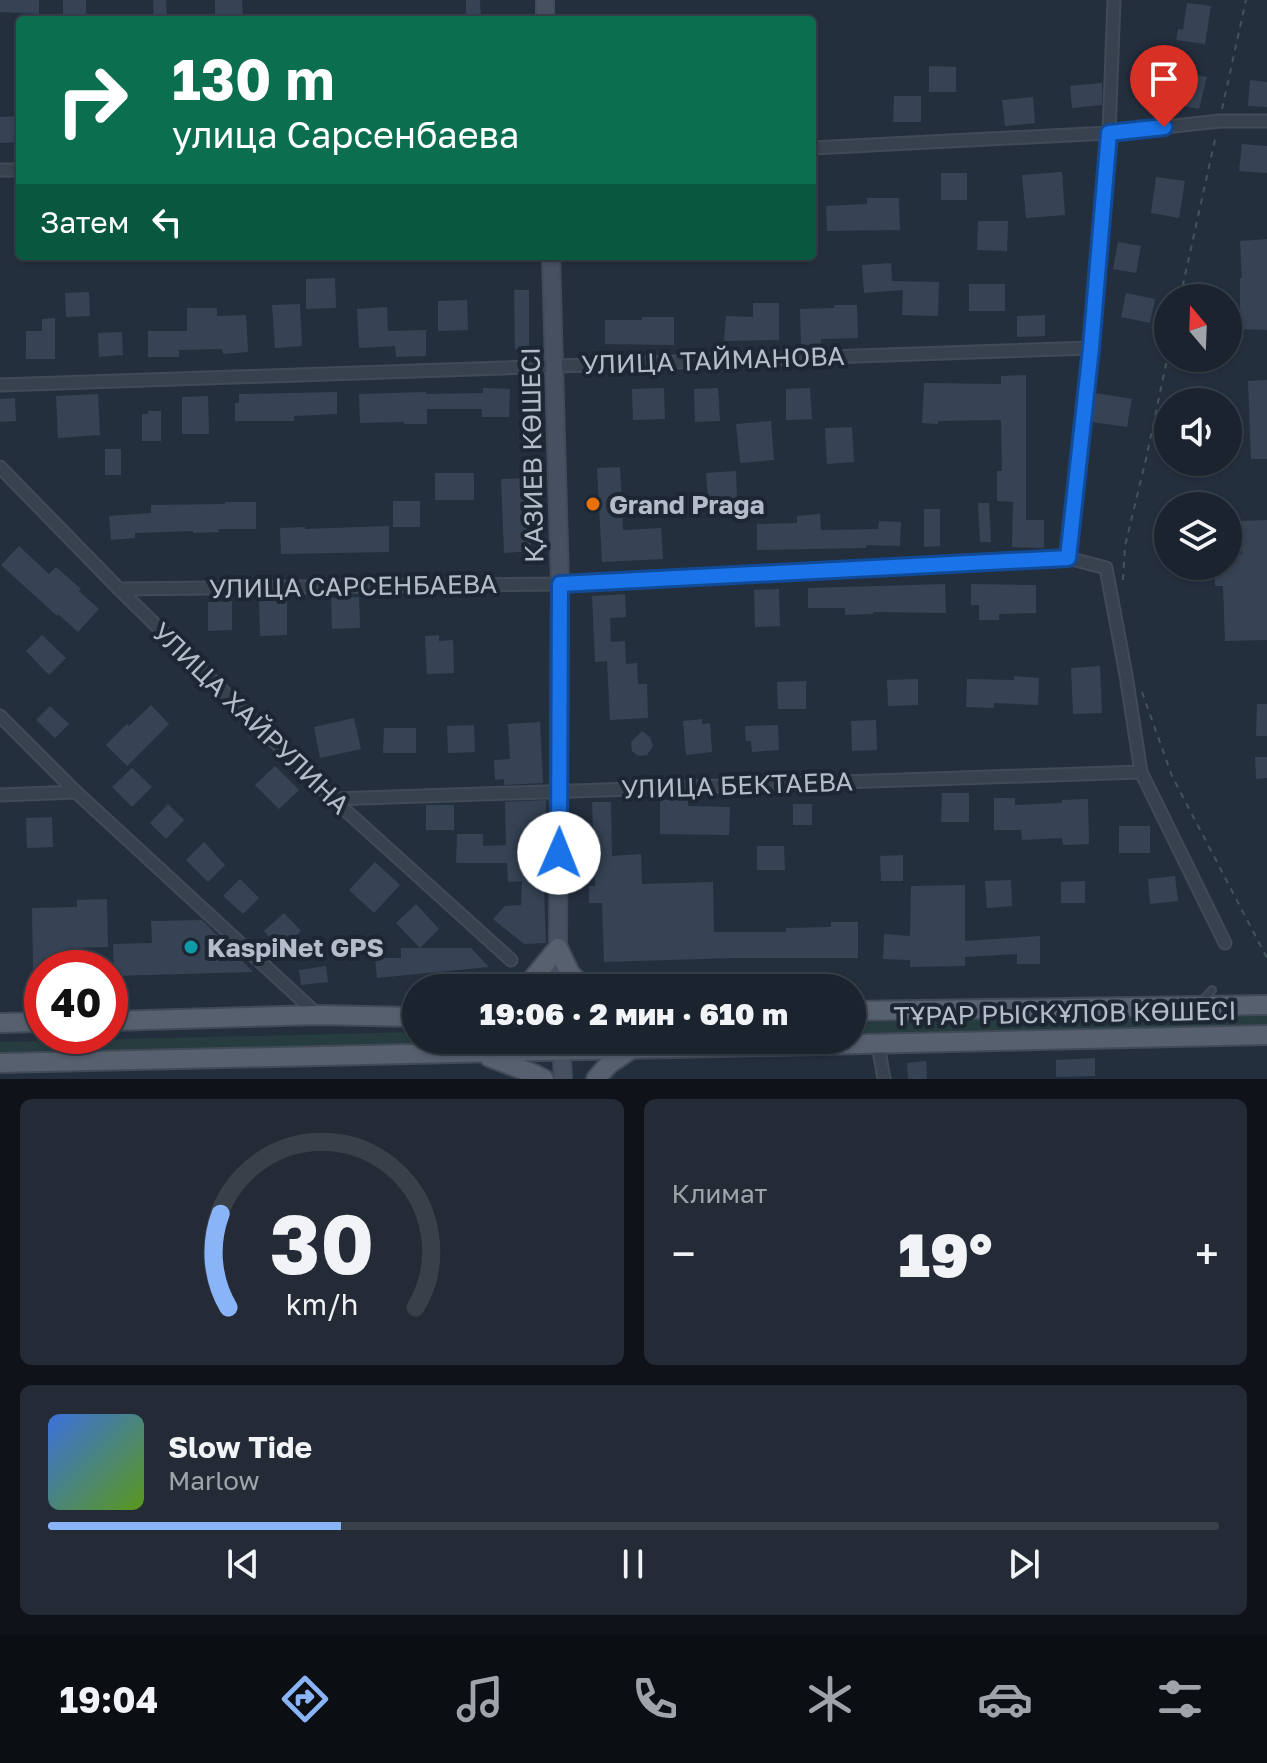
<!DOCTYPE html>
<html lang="ru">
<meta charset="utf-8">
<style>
:root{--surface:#1b232e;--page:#242b36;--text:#f1f3f6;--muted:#a0a4aa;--line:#39404a;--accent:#8ab4f8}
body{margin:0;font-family:"Golos Text",sans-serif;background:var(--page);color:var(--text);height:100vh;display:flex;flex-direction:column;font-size:30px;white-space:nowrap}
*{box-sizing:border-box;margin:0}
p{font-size:26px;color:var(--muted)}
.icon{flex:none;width:44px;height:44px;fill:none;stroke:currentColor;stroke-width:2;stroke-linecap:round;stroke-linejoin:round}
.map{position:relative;height:1079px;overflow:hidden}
.panel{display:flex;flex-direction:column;gap:20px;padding:20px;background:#0f1319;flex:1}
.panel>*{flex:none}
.guide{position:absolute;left:16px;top:16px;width:800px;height:244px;border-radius:8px;box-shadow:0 2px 6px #0004,0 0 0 2px var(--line);background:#0b6e4f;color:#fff;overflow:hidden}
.needle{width:52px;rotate:341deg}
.tools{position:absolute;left:1154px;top:284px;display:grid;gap:16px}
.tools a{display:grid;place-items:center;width:88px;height:88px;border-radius:50%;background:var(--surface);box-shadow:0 2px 6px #0004,0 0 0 2px var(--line);font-size:40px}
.speed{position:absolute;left:24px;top:950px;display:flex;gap:16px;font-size:40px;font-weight:700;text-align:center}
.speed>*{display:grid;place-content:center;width:104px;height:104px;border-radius:50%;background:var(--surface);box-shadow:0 2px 6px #0004,0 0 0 2px var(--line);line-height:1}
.speed .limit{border:12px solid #d22;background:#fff;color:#111}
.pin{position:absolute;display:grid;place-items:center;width:68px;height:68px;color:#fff;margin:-82px -34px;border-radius:50% 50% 50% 0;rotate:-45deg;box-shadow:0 0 8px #0007}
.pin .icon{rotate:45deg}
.me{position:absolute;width:88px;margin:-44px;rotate:1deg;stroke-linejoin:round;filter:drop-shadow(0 0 6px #0008)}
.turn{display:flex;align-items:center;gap:28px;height:168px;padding:0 24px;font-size:36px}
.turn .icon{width:104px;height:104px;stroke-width:2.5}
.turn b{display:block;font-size:56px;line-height:68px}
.then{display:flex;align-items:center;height:76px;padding:0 24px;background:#0003;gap:16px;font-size:30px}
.big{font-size:60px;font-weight:800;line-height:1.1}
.panel .tile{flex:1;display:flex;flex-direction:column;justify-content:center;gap:12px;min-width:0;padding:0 28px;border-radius:12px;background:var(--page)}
.panel .dial{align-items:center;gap:0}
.dial svg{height:208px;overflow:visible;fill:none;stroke:var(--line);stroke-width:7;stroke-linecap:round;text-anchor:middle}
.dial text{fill:var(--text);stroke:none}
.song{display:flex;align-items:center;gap:24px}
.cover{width:96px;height:96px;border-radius:12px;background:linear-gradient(135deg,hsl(220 70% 55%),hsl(90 70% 35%))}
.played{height:8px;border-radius:4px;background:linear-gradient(90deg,var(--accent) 25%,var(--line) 25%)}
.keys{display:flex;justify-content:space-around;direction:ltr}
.heat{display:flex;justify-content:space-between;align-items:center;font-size:44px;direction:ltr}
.panel .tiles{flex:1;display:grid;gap:20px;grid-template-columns:1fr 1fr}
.tile:last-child{grid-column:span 2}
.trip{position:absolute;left:402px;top:974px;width:464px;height:80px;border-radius:40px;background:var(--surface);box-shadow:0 2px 6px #0004,0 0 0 2px var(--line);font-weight:800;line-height:80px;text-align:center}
.menu{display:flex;height:128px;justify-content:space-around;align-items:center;background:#0b0e12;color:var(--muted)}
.menu .icon{width:56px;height:56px}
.menu .active{color:var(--accent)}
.menu b{font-size:36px;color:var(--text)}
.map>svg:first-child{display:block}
.green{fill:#263c3f}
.building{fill:#364354}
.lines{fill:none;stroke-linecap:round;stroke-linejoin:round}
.lane-casing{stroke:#414a57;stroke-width:10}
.street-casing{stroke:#414a57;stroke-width:15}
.secondary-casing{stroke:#414a57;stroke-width:20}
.primary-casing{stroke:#414a57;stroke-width:22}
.path{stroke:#3f5557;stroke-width:2;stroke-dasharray:6 6;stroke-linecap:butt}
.lane{stroke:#38414e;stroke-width:6}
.street{stroke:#38414e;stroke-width:11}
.secondary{stroke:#465061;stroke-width:16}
.primary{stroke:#56606e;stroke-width:18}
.route-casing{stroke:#114b97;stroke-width:20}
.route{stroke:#1a73e8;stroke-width:14}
.food-dot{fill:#e8710a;stroke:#1d2633;stroke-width:3}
.culture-dot{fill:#0f9aa8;stroke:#1d2633;stroke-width:3}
.labels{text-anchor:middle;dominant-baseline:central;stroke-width:8;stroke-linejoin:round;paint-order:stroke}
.street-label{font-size:26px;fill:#b4bcc9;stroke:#1d2633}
.poi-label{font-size:26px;font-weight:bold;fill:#b4bcc9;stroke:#1d2633;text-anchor:start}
</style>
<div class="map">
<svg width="1267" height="1079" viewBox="0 0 1267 1079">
<rect width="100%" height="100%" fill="#242f3e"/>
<g class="green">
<path d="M 1267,1012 L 1267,1026 L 852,1036 L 852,1023 Z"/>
<path d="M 416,1032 L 416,1040 L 528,1040 L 528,1044 L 0,1056 L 0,1042 Z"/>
</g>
<g class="building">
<path d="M 0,0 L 39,0 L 39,14 L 0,12 Z"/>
<path d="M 63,0 L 86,0 L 86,16 L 63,17 Z"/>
<path d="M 153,0 L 166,0 L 167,20 L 154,20 Z"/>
<path d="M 215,0 L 242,0 L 243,20 L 215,20 Z"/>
<path d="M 466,0 L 480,0 L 481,20 L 466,20 Z"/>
<path d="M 1187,3 L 1211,6 L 1205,44 L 1176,40 L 1178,29 L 1183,30 Z"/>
<path d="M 929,66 L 956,67 L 956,92 L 929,92 Z"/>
<path d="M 1167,69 L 1207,77 L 1199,109 L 1160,101 Z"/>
<path d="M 1250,80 L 1267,82 L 1267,107 L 1248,106 Z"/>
<path d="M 1102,83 L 1102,105 L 1072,108 L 1070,86 Z"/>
<path d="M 894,96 L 921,96 L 921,122 L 893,122 Z"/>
<path d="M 1033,97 L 1035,123 L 1005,126 L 1002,100 Z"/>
<path d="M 20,116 L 20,142 L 0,143 L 0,117 Z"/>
<path d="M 1242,144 L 1267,146 L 1267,173 L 1239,171 Z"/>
<path d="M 1062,172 L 1065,215 L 1026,218 L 1022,175 Z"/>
<rect x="941" y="173" width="26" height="27"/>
<path d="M 1156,177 L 1185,181 L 1179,218 L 1151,213 Z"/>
<path d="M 867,198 L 899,198 L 900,230 L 827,231 L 826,206 L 867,204 Z"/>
<path d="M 978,221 L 1008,221 L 1007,251 L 977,250 Z"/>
<path d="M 1267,239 L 1267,330 L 1240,329 L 1240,278 L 1242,278 L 1240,241 Z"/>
<path d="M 1118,242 L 1141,246 L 1136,273 L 1113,269 Z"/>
<path d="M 891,263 L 892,281 L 939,282 L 938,316 L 902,315 L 903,290 L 864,293 L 862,265 Z"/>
<path d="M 335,278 L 336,308 L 306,309 L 306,279 Z"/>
<rect x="969" y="284" width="36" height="27"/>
<path d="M 514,290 L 529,290 L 529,349 L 515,349 Z"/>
<path d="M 89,292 L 90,316 L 66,317 L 65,293 Z"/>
<path d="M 1126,293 L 1155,299 L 1150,323 L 1121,317 Z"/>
<path d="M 467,300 L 468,330 L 438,331 L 438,301 Z"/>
<path d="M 753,303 L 779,303 L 779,340 L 724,341 L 726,316 L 753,317 Z"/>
<path d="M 300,304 L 302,346 L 275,348 L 272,305 Z"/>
<path d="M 834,305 L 857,305 L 858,338 L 821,339 L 821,344 L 801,345 L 800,309 L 834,308 Z"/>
<path d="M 387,307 L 388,331 L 426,330 L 426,356 L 396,357 L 395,346 L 359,348 L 357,309 Z"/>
<path d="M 187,308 L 217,308 L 217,316 L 246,315 L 248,352 L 223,354 L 222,349 L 179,350 L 179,357 L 148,357 L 148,331 L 187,331 Z"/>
<path d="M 1045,315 L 1045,336 L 1017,337 L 1017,316 Z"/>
<path d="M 642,317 L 674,317 L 674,345 L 605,344 L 605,320 L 642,320 Z"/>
<path d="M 55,318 L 55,359 L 26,359 L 26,331 L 42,331 L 42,319 Z"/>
<path d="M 122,332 L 123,355 L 99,357 L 98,333 Z"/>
<path d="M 1026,375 L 1026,520 L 1044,520 L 1044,548 L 1012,547 L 1013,502 L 997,501 L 997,471 L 1002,471 L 1001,420 L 938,421 L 938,424 L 922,423 L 924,383 L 1001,384 L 1001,376 Z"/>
<path d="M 1267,380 L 1267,459 L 1251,459 L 1248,381 Z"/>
<path d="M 483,388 L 510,389 L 509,417 L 482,417 L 482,409 L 427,409 L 427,424 L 404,424 L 404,422 L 360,423 L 359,394 L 426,392 L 426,394 L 483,393 Z"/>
<path d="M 664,388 L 665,419 L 633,420 L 632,389 Z"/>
<path d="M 718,388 L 720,421 L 695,422 L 694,389 Z"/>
<path d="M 810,388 L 812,419 L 786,420 L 786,389 Z"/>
<path d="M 337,392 L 337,414 L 294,416 L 294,421 L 235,421 L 235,403 L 239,403 L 239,394 Z"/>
<path d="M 1095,393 L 1132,399 L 1127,427 L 1091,422 Z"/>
<path d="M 98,394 L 100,435 L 58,438 L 56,396 Z"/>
<path d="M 208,396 L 209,434 L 182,434 L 182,397 Z"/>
<path d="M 15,398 L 16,421 L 0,422 L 0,399 Z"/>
<path d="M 148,411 L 161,411 L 161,441 L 142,441 L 142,414 L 148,414 Z"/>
<path d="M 771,421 L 774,460 L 740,463 L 736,424 Z"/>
<path d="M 852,427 L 854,462 L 827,464 L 825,428 Z"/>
<rect x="105" y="449" width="16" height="26"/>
<path d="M 620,467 L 623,530 L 661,528 L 663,559 L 602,562 L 597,468 Z"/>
<path d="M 736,471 L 737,499 L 708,500 L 706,473 Z"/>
<rect x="435" y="473" width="39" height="27"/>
<path d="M 528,478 L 531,551 L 504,553 L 501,479 Z"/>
<rect x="393" y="501" width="27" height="26"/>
<path d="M 225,502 L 256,502 L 256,529 L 218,529 L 219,532 L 193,533 L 193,531 L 135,533 L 135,538 L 111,540 L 109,516 L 151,513 L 151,505 L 225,504 Z"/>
<path d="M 978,503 L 989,503 L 991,542 L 980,542 Z"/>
<path d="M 924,509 L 940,509 L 940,546 L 924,547 Z"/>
<path d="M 820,514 L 821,530 L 878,529 L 879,521 L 901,522 L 900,546 L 866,545 L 866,548 L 757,550 L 757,524 L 797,523 L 797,516 Z"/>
<path d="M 1267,520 L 1267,640 L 1225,641 L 1223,586 L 1215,586 L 1215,566 L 1228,566 L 1228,554 L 1242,554 L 1241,521 Z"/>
<path d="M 389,526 L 389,552 L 281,554 L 280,528 L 305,527 L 305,529 Z"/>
<path d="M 19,546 L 49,574 L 56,567 L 81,589 L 79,591 L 99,609 L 78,632 L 58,614 L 57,616 L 1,565 Z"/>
<path d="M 945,584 L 946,613 L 873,612 L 873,614 L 845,615 L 845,608 L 808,608 L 808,588 Z"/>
<path d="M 971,584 L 1036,585 L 1036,613 L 999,614 L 999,620 L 979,620 L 979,605 L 971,605 Z"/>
<path d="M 779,589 L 780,626 L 755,627 L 754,590 Z"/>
<path d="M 625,594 L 626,617 L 610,618 L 611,642 L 625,641 L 626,664 L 637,663 L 638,684 L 647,684 L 648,718 L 610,720 L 607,661 L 595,662 L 592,596 Z"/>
<path d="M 359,597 L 360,628 L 332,629 L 331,598 Z"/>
<path d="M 287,600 L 287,635 L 260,636 L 259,601 Z"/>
<path d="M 232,601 L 232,630 L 208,631 L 208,602 Z"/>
<path d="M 42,635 L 66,658 L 49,675 L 26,651 Z"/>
<path d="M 439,635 L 439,641 L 453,640 L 454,673 L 427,674 L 425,636 Z"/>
<path d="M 1100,666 L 1102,713 L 1073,714 L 1071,668 Z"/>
<path d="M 1014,676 L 1039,678 L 1038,705 L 994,703 L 994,708 L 966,707 L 967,679 L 1014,680 Z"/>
<path d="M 918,679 L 918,705 L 888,706 L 887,680 Z"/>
<path d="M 806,681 L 806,709 L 778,709 L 777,682 Z"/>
<path d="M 1257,704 L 1267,704 L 1267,736 L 1256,736 Z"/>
<path d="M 151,705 L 169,724 L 127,766 L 106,745 L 127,724 L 129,726 Z"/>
<path d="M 50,706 L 69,724 L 55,738 L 36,720 Z"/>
<path d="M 354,718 L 361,749 L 320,758 L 314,727 Z"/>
<path d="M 702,719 L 702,724 L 710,723 L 712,752 L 686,755 L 683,721 Z"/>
<path d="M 876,720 L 877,750 L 852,751 L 851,721 Z"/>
<path d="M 540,722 L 543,783 L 504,785 L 504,779 L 495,780 L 494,760 L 510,759 L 508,724 Z"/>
<path d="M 474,725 L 475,752 L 448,753 L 447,726 Z"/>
<path d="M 778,725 L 779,750 L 752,752 L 751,741 L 746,741 L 745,726 Z"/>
<path d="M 384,728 L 416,728 L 416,753 L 383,753 Z"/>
<path d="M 642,731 L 650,737 L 653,746 L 647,755 L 638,756 L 632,751 L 631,742 Z"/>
<path d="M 1255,757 L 1267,757 L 1267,778 L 1256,779 Z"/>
<path d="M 275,766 L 299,790 L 279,809 L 255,785 Z"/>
<path d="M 132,768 L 152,787 L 132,807 L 112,787 Z"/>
<path d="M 942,793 L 969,793 L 969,822 L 941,822 Z"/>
<path d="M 994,798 L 1015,798 L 1015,805 L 1062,803 L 1062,800 L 1088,799 L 1089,844 L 1063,845 L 1062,838 L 1022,840 L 1021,830 L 994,830 Z"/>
<path d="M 546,800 L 547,853 L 533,854 L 534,889 L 544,889 L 546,943 L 524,944 L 493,919 L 505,906 L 521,905 L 522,881 L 508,882 L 507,863 L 456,863 L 457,834 L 483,834 L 483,846 L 506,845 L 505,802 Z"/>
<path d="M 660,800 L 688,800 L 688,806 L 730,807 L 729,835 L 660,834 Z"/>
<path d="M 592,802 L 611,802 L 612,856 L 641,854 L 642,884 L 713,882 L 714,932 L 786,932 L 786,928 L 831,927 L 831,922 L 858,922 L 858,958 L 734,958 L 604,962 L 602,903 L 589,903 L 589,886 L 595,886 Z"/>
<path d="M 168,804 L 184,820 L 166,839 L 150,823 Z"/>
<rect x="793" y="804" width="19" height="21"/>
<rect x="426" y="805" width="28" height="25"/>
<path d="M 52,817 L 53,847 L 27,848 L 26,818 Z"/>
<rect x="1119" y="826" width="31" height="27"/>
<path d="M 204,842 L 225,865 L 208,882 L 186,860 Z"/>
<path d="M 757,846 L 784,846 L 785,870 L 757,870 Z"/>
<path d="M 903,855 L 903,881 L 881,881 L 880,856 Z"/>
<path d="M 375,862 L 400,885 L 374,913 L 349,890 Z"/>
<path d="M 1175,876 L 1178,901 L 1150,904 L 1148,879 Z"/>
<path d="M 240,879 L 259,898 L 243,914 L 223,896 Z"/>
<path d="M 1011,880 L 1012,906 L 987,908 L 985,881 Z"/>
<path d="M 1085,881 L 1085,903 L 1061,903 L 1061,882 Z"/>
<path d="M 965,885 L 965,941 L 1040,936 L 1040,964 L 1017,964 L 1017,954 L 965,957 L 965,966 L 910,967 L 910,960 L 883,959 L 884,934 L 910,936 L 911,886 Z"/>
<path d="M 107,899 L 108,947 L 68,948 L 69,968 L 33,968 L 32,908 L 77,907 L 77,900 Z"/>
<path d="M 416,904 L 439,929 L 420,948 L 396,923 Z"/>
<path d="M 284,913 L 301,931 L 281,950 L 264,931 Z"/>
<path d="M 202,920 L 253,972 L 114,976 L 113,944 L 152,943 L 151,921 Z"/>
<path d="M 401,948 L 471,948 L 489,967 L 377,978 L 375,958 L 401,958 Z"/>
<path d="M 326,966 L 328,982 L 301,985 L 299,970 Z"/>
<path d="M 1095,1058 L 1095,1076 L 1056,1077 L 1056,1060 Z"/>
<path d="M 926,1061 L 927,1079 L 908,1079 L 907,1063 Z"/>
</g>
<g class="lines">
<g class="lane-casing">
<path id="lane" d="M 1203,1000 L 1212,990"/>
</g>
<g class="street-casing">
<g id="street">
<path d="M 812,148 L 1109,133 L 1220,121 L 1267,121"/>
<path d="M 0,170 L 20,170"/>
<path d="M 0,385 L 1091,348"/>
<path d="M 0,467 L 119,589 L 333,799 L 511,960"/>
<path d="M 1068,558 L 1091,348 L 1109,133 L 1114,0"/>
<path d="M 119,589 L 560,584 L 1068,558 L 1106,568 L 1126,675 L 1141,772 L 1225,943"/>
<path d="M 0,716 L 76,792 L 318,1015"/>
<path d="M 0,795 L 76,792"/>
<path d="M 333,799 L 1141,772"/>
<path d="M 878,1044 L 884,1079"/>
</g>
</g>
<g class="secondary-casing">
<g id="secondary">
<path d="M 545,0 L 545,20"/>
<path d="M 551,256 L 560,584 L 558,948 L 560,988"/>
<path d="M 561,1040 L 563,1079"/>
</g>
</g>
<g class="primary-casing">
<g id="primary">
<path d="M 525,988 L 558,948 L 570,973 L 584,988"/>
<path d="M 852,1011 L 1267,1005"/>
<path d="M 110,1021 L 318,1015 L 416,1017"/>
<path d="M 0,1023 L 42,1022"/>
<path d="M 489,1057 L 534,1074 L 544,1079"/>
<path d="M 0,1063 L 1267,1035"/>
<path d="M 596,1079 L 609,1064 L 630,1050"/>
</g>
</g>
<g class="path">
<path d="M 1222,109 L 1246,0"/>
<path d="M 1180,298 L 1216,135"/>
<path d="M 1123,580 L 1125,546 L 1146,459 L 1168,355"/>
<path d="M 1142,692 L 1172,776 L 1267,958"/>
<path d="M 606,988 L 607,988"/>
</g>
<use href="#lane" class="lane"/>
<use href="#street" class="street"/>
<use href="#secondary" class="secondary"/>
<use href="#primary" class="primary"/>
</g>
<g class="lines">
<g class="route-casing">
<path id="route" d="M 559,853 L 560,584 L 1068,558 L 1091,348 L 1109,133 L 1164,127"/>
</g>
<use href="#route" class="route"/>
</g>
<circle class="food-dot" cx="593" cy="504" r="8"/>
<circle class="culture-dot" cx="191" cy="947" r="8"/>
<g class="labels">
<g class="street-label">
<text transform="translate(713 360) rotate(-2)">УЛИЦА ТАЙМАНОВА</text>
<text transform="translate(532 455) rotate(-91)">ҚАЗИЕВ КӨШЕСІ</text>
<text transform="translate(353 586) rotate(-1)">УЛИЦА САРСЕНБАЕВА</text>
<text transform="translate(251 718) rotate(44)">УЛИЦА ХАЙРУЛИНА</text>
<text transform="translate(737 785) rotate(-2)">УЛИЦА БЕКТАЕВА</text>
<text transform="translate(1065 1013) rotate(-1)">ТҰРАР РЫСКҰЛОВ КӨШЕСІ</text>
</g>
<g class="poi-label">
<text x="609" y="504">Grand Praga</text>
<text x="207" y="947">KaspiNet GPS</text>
</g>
</g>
</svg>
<div class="tools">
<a><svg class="needle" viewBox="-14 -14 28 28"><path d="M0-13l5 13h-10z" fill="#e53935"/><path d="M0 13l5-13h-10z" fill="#a0a4aa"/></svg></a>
<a><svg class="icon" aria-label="sound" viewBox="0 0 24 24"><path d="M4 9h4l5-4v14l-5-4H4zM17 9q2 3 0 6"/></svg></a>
<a><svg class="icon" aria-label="layers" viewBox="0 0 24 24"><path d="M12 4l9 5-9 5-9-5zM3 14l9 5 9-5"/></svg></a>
</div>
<div class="speed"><div class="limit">40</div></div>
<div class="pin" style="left:1164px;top:127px;background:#d93025"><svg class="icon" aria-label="arrive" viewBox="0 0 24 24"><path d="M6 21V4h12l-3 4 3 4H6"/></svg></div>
<svg class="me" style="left:559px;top:853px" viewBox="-20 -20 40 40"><circle r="19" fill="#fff"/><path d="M0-13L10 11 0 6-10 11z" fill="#1a73e8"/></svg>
<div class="trip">19:06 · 2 мин · 610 m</div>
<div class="guide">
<div class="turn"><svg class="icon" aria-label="right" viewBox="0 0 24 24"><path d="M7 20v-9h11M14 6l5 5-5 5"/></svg><div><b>130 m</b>улица Сарсенбаева</div></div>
<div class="then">Затем<svg class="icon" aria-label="left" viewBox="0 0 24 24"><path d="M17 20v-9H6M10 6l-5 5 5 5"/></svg></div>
</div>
</div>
<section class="panel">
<div class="tiles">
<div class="tile dial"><svg viewBox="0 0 100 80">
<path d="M14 69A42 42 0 1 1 86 69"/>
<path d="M14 69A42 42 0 0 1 11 33" stroke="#8ab4f8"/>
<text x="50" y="56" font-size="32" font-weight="700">30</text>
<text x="50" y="72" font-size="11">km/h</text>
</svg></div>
<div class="tile"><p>Климат</p>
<div class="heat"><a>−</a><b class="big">19°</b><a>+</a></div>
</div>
<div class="tile">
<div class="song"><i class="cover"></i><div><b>Slow Tide</b><p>Marlow</p></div></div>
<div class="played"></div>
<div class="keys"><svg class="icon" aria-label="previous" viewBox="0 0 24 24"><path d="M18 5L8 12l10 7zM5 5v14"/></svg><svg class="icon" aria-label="pause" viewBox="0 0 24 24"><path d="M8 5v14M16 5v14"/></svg><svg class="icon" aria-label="next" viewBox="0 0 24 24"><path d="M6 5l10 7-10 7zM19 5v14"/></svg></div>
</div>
</div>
</section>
<nav class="menu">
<b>19:04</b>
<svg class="icon active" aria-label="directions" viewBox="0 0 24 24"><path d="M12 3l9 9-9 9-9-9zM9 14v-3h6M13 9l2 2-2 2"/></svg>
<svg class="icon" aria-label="music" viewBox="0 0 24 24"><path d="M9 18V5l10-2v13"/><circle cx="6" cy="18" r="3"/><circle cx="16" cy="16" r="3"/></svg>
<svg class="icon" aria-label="phone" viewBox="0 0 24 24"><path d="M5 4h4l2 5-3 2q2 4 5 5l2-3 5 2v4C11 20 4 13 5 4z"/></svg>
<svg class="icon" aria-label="climate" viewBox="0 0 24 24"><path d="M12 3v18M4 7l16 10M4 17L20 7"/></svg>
<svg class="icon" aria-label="car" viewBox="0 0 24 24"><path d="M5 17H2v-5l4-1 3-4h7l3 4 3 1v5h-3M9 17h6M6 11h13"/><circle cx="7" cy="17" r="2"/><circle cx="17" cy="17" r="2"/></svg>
<svg class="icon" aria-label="filters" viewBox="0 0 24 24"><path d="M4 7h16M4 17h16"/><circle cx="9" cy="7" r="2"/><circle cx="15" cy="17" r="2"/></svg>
</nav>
